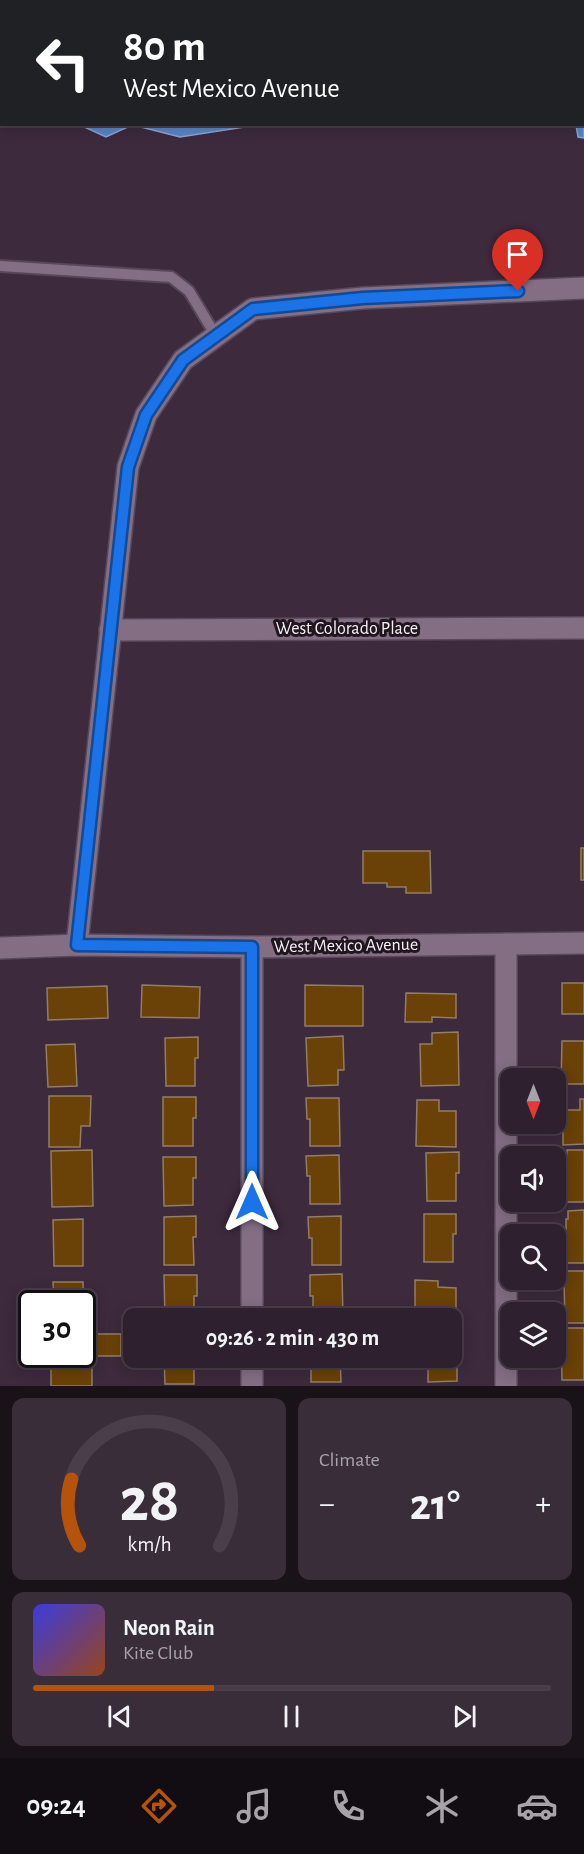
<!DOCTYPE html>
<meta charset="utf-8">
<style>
:root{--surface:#2e202e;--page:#3a2d3a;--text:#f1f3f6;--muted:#a7a3aa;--line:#493e4a;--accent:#b45309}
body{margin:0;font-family:"Alegreya Sans",sans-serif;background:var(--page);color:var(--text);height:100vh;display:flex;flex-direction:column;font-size:22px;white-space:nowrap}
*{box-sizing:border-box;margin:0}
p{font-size:20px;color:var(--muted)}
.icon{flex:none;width:33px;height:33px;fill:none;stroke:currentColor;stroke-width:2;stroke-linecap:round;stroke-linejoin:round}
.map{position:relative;height:1386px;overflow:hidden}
.details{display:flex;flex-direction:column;gap:12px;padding:12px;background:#191219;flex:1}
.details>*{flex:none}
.banner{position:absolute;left:0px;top:0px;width:585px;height:126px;box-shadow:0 3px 15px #0003,0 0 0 2px var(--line);background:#202124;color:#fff;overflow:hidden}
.needle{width:39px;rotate:180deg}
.fabs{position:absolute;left:500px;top:1068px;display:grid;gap:12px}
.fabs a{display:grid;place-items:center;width:66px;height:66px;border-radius:12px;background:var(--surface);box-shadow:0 3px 15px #0003,0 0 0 2px var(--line);font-size:30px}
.speed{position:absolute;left:18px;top:1290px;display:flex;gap:12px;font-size:30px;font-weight:700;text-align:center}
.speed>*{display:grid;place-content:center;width:78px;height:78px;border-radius:50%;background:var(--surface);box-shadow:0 3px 15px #0003,0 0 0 2px var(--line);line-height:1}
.speed .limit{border:3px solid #111;border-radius:9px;background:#fff;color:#111}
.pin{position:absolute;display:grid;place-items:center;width:51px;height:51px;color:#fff;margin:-62px -26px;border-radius:50% 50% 50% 0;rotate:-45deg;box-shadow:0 0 6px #0007}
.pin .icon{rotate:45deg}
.me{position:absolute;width:66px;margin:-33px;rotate:0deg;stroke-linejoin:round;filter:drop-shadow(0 0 4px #0008)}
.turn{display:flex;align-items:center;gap:21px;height:126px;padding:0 24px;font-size:27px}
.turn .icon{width:78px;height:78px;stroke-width:2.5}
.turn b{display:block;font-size:42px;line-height:51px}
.big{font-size:45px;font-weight:600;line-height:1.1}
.details .card{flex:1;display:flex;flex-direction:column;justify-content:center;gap:9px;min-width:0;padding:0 21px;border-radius:12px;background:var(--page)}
.details .dial{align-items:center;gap:0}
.dial svg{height:156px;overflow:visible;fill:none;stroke:var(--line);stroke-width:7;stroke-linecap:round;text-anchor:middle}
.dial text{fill:var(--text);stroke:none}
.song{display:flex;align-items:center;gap:18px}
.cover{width:72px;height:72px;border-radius:9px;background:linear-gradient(135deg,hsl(240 70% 55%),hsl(20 70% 35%))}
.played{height:6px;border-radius:3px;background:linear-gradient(90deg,var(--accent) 35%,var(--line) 35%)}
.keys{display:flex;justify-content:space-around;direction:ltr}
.heat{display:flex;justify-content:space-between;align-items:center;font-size:33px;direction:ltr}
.details .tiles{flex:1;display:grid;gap:12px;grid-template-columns:1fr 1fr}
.card:last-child{grid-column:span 2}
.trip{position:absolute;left:123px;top:1308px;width:339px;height:60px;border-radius:12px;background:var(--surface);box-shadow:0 3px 15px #0003,0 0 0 2px var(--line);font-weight:600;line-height:60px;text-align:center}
.dock{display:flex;height:96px;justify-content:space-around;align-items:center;background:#120d12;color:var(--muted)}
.dock .icon{width:42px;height:42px}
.dock .active{color:var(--accent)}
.dock b{font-size:27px;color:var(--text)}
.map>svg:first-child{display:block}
.water{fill:#5886c5;stroke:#88a5d5;stroke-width:1.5}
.building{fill:#6a4106;stroke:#927d66;stroke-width:1.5}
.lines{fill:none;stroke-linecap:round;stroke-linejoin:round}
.lane-casing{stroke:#574757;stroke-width:14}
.street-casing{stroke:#574757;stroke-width:24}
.lane{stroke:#836e83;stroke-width:10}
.street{stroke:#836e83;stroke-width:21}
.route-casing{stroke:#114b97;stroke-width:15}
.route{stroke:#1a73e8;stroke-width:10}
.labels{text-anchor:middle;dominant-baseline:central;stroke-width:6;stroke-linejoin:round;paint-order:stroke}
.street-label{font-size:18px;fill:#f9edf9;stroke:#1f161f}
</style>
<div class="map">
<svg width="584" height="1386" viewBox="0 0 584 1386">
<rect width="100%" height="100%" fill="#3d2a3d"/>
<g class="water">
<path d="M 61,0 L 584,0 L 584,138 L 578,137 L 576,125 L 584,124 L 584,2 L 61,2 Z"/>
<path d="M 80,125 L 132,125 L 106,137 Z"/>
<path d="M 133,125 L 257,125 L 180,137 Z"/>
</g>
<g class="building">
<rect x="581" y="848" width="3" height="32"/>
<path d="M 363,851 L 430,851 L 431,893 L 406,893 L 406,887 L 387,887 L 387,883 L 363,883 Z"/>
<rect x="562" y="983" width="22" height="31"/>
<path d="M 142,985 L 200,987 L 199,1018 L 141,1017 Z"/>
<path d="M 305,985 L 363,986 L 363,1026 L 305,1026 Z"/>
<path d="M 107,986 L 108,1018 L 48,1020 L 47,988 Z"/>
<path d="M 406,993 L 456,994 L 456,1018 L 432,1017 L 432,1022 L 405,1022 Z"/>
<path d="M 458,1032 L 459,1085 L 421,1086 L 420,1044 L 432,1044 L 432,1033 Z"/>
<path d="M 343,1036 L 344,1070 L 338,1070 L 338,1085 L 308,1086 L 306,1038 Z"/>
<path d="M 198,1037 L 198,1058 L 195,1058 L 195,1086 L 166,1086 L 165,1038 Z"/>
<path d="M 562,1041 L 584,1041 L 584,1084 L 561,1084 Z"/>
<path d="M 75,1044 L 77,1086 L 48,1087 L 46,1045 Z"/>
<path d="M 49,1096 L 91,1096 L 90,1126 L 81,1126 L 80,1147 L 49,1147 Z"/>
<path d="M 163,1097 L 196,1097 L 196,1118 L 193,1118 L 193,1146 L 163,1146 Z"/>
<path d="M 306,1098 L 339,1098 L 340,1146 L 310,1146 L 310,1119 L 307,1119 Z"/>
<path d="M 580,1099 L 584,1099 L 584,1144 L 563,1145 L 563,1110 L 580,1110 Z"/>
<path d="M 417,1100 L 439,1100 L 439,1111 L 456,1111 L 456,1147 L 416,1146 Z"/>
<path d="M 92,1150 L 93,1206 L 52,1207 L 51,1151 Z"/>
<path d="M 567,1150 L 584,1150 L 584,1202 L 564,1202 L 564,1159 L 567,1159 Z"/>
<path d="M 459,1152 L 459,1173 L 456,1173 L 456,1201 L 427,1201 L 426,1153 Z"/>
<path d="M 339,1155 L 340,1204 L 310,1204 L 310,1176 L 307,1176 L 306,1156 Z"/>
<path d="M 163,1157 L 196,1157 L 196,1178 L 193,1178 L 193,1205 L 164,1206 Z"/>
<path d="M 584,1210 L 584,1263 L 566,1263 L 566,1219 L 568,1219 L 568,1211 Z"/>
<path d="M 424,1214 L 456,1214 L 456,1234 L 453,1234 L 453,1262 L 424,1262 Z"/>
<path d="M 196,1216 L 196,1237 L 193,1237 L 194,1265 L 164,1265 L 164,1217 Z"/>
<path d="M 341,1216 L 341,1265 L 312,1265 L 312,1238 L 309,1238 L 308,1217 Z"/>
<path d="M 83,1219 L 83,1266 L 54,1266 L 53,1220 Z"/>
<path d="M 567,1271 L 584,1271 L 584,1323 L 565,1323 L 564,1280 L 567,1280 Z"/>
<path d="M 342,1274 L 343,1318 L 313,1318 L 313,1296 L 310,1296 L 310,1275 Z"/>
<path d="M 164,1275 L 197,1275 L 197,1296 L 194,1296 L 194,1318 L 165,1318 Z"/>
<path d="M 415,1280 L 438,1281 L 438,1287 L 456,1288 L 456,1324 L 452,1324 L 452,1318 L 415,1318 Z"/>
<path d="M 53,1282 L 83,1282 L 84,1326 L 82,1304 L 54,1304 Z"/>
<path d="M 564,1328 L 584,1328 L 584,1380 L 562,1380 L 561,1337 L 564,1337 Z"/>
<path d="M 452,1333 L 460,1333 L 460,1354 L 457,1354 L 457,1381 L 428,1382 L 428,1358 L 452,1358 Z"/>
<path d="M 96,1334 L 121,1334 L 121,1356 L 92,1356 L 92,1386 L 51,1386 L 51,1354 L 82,1354 L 82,1342 L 96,1342 Z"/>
<path d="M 164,1358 L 194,1358 L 194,1384 L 165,1384 Z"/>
<path d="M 311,1358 L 340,1358 L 341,1382 L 311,1382 Z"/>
</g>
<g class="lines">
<g class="lane-casing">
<path id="lane" d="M 0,266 L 171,277 L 189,291 L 216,336"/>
</g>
<g class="street-casing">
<g id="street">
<path d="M 110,630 L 584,628"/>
<path d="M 506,944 L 506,1386"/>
<path d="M 77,945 L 128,467 L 146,415 L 183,360 L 253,309 L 363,298 L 584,288"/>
<path d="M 252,947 L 252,1318"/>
<path d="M 0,948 L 77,945 L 252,947 L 584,943"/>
<path d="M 252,1358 L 252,1386"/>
</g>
</g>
<use href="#lane" class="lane"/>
<use href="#street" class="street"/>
</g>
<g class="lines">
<g class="route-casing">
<path id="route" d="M 252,1202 L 252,947 L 77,945 L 128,467 L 146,415 L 183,360 L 253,309 L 363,298 L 518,291"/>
</g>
<use href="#route" class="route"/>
</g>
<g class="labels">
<g class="street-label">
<text x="347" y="629">West Colorado Place</text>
<text transform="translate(346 946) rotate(-1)">West Mexico Avenue</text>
</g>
</g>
</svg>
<div class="fabs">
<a><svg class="needle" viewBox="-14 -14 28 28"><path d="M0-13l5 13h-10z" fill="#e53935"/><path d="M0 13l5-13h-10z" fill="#a7a3aa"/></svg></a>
<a><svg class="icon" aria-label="sound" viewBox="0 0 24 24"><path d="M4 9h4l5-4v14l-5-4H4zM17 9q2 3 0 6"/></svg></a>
<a><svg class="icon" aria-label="search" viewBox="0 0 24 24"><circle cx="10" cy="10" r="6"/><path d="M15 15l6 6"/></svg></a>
<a><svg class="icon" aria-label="layers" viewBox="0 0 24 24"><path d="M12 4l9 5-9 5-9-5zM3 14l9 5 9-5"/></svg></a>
</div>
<div class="speed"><div class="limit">30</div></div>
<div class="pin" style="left:518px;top:291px;background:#d93025"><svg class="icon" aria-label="arrive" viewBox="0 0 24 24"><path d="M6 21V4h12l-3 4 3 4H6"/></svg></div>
<svg class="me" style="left:252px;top:1202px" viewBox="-20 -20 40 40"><path d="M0-17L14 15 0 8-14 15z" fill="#1a73e8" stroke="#fff" stroke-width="4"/></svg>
<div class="trip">09:26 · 2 min · 430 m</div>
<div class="banner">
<div class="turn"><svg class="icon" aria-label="left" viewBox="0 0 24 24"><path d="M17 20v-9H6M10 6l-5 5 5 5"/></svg><div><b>80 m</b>West Mexico Avenue</div></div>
</div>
</div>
<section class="details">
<div class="tiles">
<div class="card dial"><svg viewBox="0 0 100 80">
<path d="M14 69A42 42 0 1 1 86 69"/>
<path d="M14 69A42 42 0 0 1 10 35" stroke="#b45309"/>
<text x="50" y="56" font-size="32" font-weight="700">28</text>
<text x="50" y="72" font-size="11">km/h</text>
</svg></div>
<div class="card"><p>Climate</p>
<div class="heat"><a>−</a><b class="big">21°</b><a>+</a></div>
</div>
<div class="card">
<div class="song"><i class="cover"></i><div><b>Neon Rain</b><p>Kite Club</p></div></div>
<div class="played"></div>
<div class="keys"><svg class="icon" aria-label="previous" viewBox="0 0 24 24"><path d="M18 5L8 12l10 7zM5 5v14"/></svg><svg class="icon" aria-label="pause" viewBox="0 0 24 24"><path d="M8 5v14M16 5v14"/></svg><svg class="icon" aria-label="next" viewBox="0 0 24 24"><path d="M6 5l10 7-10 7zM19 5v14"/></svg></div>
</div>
</div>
</section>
<nav class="dock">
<b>09:24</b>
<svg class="icon active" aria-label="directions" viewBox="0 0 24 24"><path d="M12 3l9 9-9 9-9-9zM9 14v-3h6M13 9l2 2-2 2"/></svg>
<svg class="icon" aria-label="music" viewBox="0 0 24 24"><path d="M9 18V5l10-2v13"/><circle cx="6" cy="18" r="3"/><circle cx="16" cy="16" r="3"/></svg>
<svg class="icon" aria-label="phone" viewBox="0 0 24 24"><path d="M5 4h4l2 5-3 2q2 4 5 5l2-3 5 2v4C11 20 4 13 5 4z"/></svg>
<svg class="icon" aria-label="climate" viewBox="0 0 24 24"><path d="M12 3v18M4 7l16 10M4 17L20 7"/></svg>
<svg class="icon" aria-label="car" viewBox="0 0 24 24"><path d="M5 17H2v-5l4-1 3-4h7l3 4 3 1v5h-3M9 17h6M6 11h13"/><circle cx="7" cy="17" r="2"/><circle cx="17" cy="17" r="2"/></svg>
</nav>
